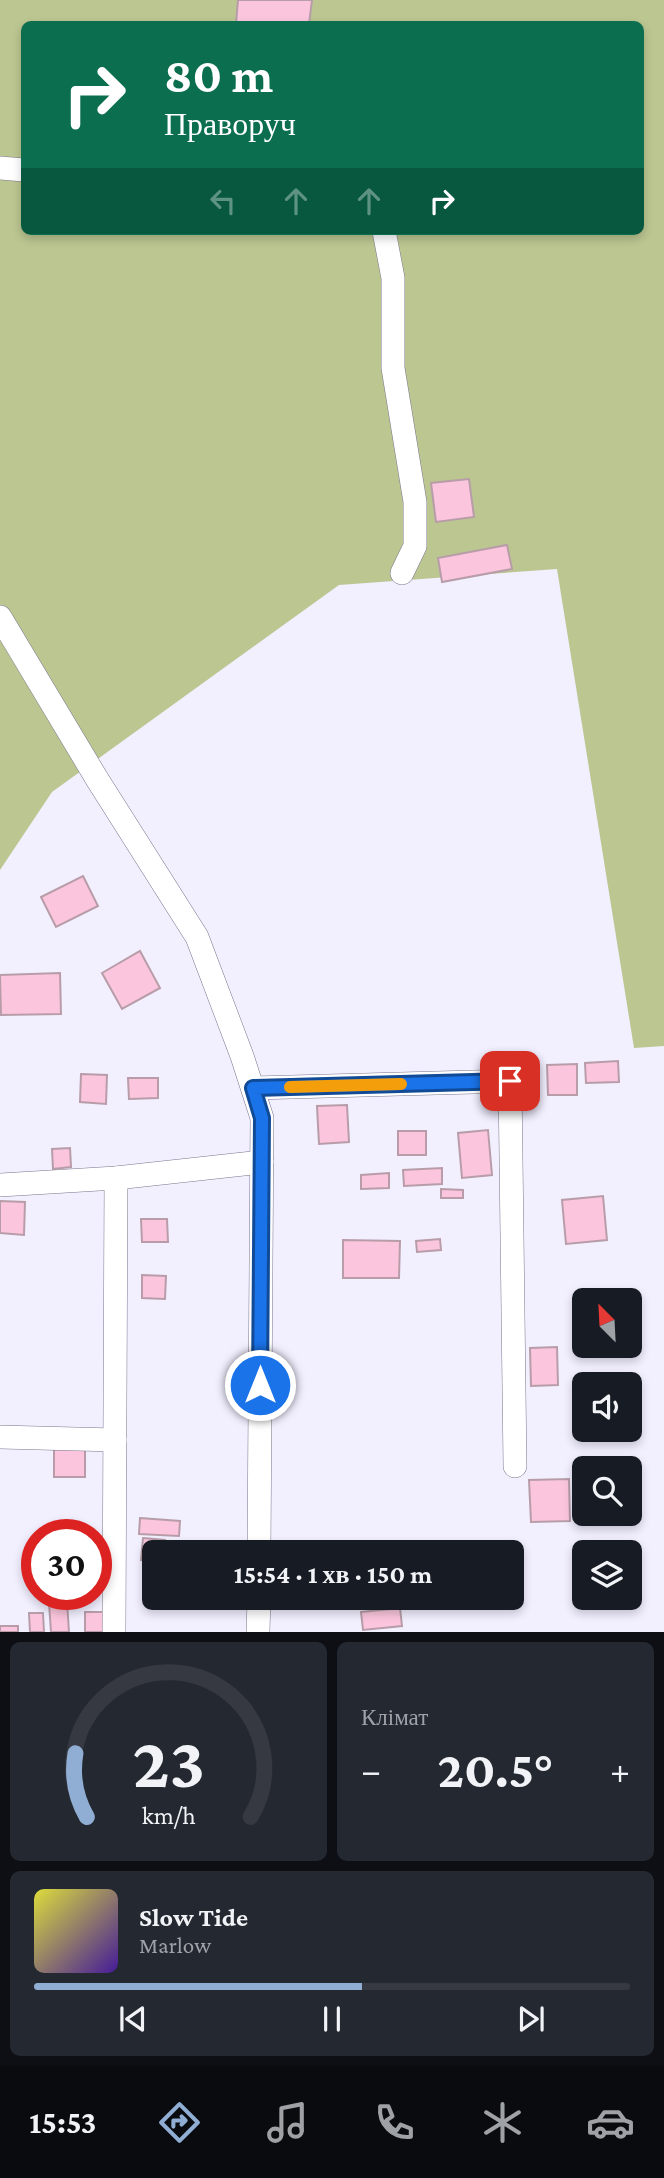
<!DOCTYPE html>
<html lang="uk">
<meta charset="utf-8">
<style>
:root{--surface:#171b24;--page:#242831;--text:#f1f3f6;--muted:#9ea1a6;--line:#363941;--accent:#90add3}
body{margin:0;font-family:"Crimson Pro",serif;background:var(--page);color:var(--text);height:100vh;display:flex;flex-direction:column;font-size:26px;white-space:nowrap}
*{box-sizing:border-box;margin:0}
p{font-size:23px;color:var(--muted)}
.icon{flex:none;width:38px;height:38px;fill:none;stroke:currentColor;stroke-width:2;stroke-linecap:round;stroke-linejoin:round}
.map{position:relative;height:1632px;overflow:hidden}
.side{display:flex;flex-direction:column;gap:10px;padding:10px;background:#0d0f14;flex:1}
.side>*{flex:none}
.banner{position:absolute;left:21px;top:21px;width:623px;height:214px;border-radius:10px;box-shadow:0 4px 10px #0003;background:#0b6e4f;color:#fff;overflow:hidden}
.needle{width:46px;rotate:336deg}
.controls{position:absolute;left:572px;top:1288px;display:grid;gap:14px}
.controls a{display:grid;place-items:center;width:70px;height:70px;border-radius:10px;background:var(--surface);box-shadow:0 4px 10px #0003;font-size:35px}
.speed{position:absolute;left:21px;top:1519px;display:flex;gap:14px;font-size:35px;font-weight:700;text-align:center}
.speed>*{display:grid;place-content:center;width:91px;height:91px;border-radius:50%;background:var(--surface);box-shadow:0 4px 10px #0003;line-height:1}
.speed .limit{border:10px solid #d22;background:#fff;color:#111}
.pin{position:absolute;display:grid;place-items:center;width:60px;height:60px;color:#fff;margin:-30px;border-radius:14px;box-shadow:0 4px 10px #0006}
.me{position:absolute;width:77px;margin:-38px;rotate:0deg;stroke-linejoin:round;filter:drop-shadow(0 0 5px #0008)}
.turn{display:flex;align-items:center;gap:24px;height:147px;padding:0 28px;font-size:32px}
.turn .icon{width:91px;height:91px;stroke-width:2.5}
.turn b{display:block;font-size:49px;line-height:60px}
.lanes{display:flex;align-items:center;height:66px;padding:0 28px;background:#0003;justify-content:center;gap:35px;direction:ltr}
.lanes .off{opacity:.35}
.big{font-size:52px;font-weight:700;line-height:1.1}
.side .tile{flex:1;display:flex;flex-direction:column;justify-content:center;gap:10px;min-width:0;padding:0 24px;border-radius:10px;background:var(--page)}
.side .dial{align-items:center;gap:0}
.dial svg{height:182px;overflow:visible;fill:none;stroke:var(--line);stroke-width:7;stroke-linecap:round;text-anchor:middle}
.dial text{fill:var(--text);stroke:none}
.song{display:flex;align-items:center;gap:21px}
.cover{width:84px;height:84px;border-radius:10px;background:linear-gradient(135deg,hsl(60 70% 55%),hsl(260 70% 35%))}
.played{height:7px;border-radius:4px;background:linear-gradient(90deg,var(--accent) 55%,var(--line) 55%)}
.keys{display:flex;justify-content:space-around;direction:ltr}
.heat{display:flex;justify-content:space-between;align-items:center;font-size:38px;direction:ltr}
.side .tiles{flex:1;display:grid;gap:10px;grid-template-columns:1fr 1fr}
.tile:last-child{grid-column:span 2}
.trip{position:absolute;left:142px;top:1540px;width:382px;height:70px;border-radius:10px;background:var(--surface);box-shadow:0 4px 10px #0003;font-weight:700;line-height:70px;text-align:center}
.menu{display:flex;height:112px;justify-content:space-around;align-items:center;background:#090b0e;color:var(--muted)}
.menu .icon{width:49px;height:49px}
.menu .active{color:var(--accent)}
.menu b{font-size:32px;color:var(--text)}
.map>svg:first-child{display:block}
.green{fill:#bbc691;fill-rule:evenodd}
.building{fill:#fbc6dd;stroke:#b89da9;stroke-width:2}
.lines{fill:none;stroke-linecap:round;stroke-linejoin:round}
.minor-casing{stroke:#7c768d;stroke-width:24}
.minor{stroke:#fff;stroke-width:23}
.route-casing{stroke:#114b97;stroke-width:18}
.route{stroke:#1a73e8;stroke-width:12}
.slow{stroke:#f59e0b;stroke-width:12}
</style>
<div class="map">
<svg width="664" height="1632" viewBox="0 0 664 1632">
<rect width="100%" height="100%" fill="#f2efff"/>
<path class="green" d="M 0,0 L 664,0 L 664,1046 L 634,1048 L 557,569 L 339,585 L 52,792 L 0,870 ZM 24,24 L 640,24 L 640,231 L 24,231 Z"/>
<g class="building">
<path d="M 238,0 L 312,0 L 309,24 L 236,24 Z"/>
<path d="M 469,479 L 474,517 L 436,522 L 431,483 Z"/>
<path d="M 507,545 L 512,569 L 442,582 L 438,558 Z"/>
<path d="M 83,876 L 98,906 L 56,927 L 41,897 Z"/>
<path d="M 140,951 L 160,988 L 122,1009 L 102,973 Z"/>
<path d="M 60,973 L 61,1014 L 1,1015 L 0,975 Z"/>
<path d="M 618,1061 L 619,1082 L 586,1083 L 585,1063 Z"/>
<path d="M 577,1064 L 577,1095 L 548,1095 L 547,1065 Z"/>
<path d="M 81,1074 L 107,1075 L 106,1104 L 80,1102 Z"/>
<path d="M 128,1078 L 158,1078 L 158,1098 L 129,1099 Z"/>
<path d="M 347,1105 L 349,1142 L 319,1144 L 317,1106 Z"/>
<path d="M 488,1130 L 492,1175 L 462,1178 L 458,1133 Z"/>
<rect x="398" y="1131" width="28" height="24"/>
<path d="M 70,1148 L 71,1167 L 53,1169 L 52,1149 Z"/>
<path d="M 442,1168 L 442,1184 L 404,1186 L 403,1170 Z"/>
<path d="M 389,1173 L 389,1188 L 361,1189 L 361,1175 Z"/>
<path d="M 441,1189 L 463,1190 L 463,1198 L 441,1198 Z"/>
<path d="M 603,1196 L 607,1240 L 566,1244 L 562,1200 Z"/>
<path d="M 0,1201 L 25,1202 L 24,1235 L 0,1233 Z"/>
<path d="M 141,1219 L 167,1219 L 168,1242 L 142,1242 Z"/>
<path d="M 440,1239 L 441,1250 L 417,1252 L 416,1241 Z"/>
<path d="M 343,1240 L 400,1241 L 399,1278 L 343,1278 Z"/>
<path d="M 142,1275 L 166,1276 L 165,1299 L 142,1298 Z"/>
<path d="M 557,1347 L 558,1385 L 531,1386 L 530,1348 Z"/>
<rect x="54" y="1447" width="31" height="30"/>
<path d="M 569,1479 L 570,1521 L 531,1522 L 529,1480 Z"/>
<path d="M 140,1518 L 180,1521 L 179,1536 L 139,1534 Z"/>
<path d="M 44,1526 L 59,1527 L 59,1535 L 44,1535 Z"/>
<path d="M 143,1538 L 165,1540 L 165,1552 L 154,1552 L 154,1561 L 141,1560 Z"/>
<path d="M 226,1542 L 254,1543 L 253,1552 L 225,1552 Z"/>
<path d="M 343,1598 L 385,1598 L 343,1602 Z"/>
<path d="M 67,1602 L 69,1632 L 51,1632 L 49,1603 Z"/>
<path d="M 400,1608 L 402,1626 L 363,1630 L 361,1612 Z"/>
<rect x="85" y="1612" width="24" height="20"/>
<path d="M 29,1613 L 43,1613 L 44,1632 L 30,1632 Z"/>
<rect x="0" y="1626" width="18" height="6"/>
</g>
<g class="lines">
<g class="minor-casing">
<g id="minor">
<path d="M 0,168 L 24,170"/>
<path d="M 384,231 L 393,278 L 393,368 L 415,502 L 415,546 L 402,573"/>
<path d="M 0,617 L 97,779 L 197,937 L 242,1056 L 262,1118 L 259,1552"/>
<path d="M 253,1088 L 510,1081 L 515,1466"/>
<path d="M 0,1185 L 116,1178 L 262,1162"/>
<path d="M 0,1437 L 115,1440"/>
<path d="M 114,1632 L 116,1178"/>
<path d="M 258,1632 L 259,1598"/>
</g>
</g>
<use href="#minor" class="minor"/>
</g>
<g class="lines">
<g class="route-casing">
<path id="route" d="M 260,1385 L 262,1118 L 253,1088 L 510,1081"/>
</g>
<use href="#route" class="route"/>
<path class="slow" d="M 290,1087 L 401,1084"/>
</g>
</svg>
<div class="controls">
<a><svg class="needle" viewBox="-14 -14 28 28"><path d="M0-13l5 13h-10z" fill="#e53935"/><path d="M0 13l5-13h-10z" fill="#9ea1a6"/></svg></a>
<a><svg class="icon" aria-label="sound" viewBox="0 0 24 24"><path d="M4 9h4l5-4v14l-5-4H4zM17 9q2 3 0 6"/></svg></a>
<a><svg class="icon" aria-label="search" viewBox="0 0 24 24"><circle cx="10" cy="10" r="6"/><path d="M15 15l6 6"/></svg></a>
<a><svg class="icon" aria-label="layers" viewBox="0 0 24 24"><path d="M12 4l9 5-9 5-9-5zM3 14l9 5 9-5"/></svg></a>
</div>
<div class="speed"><div class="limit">30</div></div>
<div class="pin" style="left:510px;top:1081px;background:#d93025"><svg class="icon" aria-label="arrive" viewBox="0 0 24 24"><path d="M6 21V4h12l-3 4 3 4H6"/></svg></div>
<svg class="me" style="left:260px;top:1385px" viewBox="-20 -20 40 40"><circle r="17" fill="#1a73e8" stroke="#fff" stroke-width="3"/><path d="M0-11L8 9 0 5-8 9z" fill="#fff"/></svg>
<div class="trip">15:54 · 1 хв · 150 m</div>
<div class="banner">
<div class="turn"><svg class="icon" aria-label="right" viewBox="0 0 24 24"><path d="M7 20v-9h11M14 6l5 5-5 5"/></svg><div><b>80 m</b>Праворуч</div></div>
<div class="lanes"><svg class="icon off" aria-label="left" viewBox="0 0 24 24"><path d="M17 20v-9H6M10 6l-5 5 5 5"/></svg><svg class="icon off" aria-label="ahead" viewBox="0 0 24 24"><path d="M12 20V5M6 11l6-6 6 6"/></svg><svg class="icon off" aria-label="ahead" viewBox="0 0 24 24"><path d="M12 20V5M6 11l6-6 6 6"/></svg><svg class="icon" aria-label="right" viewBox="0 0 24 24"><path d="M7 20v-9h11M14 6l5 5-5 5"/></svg></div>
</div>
</div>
<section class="side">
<div class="tiles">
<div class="tile dial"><svg viewBox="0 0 100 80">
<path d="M14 69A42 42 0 1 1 86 69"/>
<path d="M14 69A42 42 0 0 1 9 41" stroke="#90add3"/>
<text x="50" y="56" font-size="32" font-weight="700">23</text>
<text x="50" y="72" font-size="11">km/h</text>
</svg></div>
<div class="tile"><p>Клімат</p>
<div class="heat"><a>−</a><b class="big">20.5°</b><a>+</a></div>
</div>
<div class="tile">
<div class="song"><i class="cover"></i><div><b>Slow Tide</b><p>Marlow</p></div></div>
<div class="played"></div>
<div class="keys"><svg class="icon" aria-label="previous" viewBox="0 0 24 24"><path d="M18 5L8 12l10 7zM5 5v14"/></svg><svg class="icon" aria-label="pause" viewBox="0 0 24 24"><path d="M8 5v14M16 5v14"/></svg><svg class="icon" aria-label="next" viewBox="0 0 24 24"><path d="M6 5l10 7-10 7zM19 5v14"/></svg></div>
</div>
</div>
</section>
<nav class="menu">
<b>15:53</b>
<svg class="icon active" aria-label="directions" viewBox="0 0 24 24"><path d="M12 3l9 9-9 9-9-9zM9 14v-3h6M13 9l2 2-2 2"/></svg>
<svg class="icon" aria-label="music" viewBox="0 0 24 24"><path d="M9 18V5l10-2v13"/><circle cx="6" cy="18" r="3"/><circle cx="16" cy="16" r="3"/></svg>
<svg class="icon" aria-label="phone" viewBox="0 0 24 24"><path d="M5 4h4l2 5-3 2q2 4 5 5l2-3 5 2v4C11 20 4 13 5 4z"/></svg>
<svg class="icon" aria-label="climate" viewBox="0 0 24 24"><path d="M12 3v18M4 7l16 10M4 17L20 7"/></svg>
<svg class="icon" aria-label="car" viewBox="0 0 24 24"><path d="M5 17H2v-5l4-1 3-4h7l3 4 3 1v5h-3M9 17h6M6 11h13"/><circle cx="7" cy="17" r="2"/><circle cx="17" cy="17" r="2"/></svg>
</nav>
